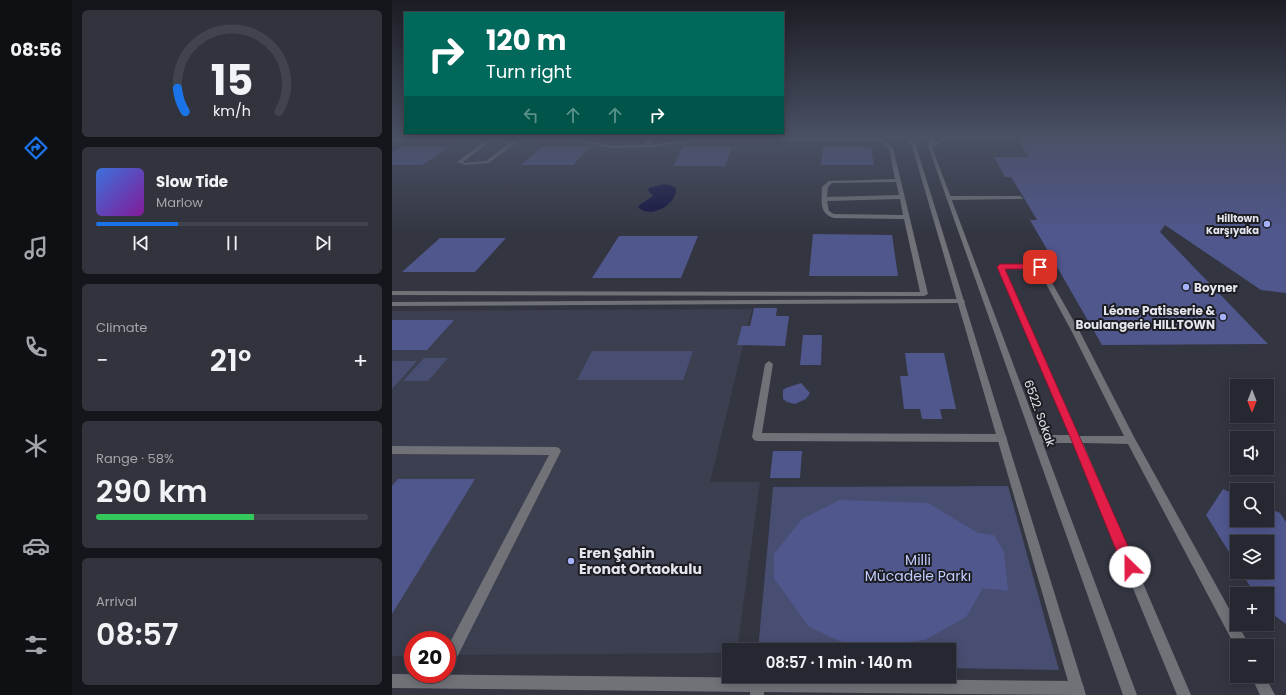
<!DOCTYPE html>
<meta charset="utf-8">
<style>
:root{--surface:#262831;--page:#32343d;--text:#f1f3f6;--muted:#a4a6ab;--line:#42444d;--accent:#1a73e8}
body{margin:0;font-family:Poppins,sans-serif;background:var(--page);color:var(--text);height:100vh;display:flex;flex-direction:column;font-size:15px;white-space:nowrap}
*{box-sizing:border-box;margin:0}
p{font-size:13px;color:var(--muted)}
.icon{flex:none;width:22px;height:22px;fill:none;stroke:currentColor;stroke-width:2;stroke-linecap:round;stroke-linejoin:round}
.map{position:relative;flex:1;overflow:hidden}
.drawer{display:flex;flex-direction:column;gap:10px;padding:10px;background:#15161b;width:320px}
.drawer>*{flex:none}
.top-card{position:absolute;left:12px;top:12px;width:380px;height:122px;border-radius:0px;box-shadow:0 2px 10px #0003,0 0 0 1px var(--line);background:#00695c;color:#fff;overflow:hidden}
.needle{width:26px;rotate:180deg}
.tools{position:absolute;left:838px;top:379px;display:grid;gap:8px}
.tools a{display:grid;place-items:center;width:44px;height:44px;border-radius:0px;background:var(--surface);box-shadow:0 2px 10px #0003,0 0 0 1px var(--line);font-size:20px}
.speed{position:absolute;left:12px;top:631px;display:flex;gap:8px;font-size:20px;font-weight:700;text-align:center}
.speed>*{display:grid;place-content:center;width:52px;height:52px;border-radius:50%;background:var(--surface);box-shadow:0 2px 10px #0003,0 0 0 1px var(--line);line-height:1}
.speed .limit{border:6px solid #d22;background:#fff;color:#111}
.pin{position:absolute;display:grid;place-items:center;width:34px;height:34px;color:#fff;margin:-17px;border-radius:8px;box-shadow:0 2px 6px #0006}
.me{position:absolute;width:44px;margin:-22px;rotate:337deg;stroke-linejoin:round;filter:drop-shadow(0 0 3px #0008)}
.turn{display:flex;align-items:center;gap:14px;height:84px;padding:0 16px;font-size:18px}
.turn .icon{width:52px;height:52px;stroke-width:2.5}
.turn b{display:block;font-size:28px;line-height:34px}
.lanes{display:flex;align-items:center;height:38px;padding:0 16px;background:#0003;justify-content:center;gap:20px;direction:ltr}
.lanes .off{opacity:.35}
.big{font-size:30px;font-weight:600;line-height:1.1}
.drawer .card{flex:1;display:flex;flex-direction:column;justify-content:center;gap:6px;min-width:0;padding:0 14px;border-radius:6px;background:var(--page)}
.drawer .dial{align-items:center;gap:0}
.dial svg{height:104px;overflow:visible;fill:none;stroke:var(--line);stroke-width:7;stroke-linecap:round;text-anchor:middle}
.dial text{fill:var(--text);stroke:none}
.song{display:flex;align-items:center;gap:12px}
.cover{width:48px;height:48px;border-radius:6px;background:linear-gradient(135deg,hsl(220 70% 55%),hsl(290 70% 35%))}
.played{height:4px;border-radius:2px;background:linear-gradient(90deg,var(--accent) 30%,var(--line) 30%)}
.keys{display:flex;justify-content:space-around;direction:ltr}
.heat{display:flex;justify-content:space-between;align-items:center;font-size:22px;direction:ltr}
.charge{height:6px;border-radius:3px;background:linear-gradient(90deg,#34c759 58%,var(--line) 0)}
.trip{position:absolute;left:330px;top:643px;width:234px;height:40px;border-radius:0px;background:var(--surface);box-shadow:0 2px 10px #0003,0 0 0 1px var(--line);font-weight:600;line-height:40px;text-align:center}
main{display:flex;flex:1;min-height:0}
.dock{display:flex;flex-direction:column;width:72px;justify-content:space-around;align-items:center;background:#0f1014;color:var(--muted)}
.dock .icon{width:28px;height:28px}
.dock .on{color:var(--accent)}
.dock b{font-size:18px;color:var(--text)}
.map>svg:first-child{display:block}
.built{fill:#3c3f50}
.green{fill:#484e71}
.water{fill:#121040}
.building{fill:#50578d}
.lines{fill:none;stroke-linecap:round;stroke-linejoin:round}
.service{fill:#707278;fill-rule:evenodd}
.minor{fill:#707278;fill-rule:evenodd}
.route{fill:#e11d48;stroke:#92132f}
.poi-dot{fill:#a6b1fc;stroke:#1c1d22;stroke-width:1.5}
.labels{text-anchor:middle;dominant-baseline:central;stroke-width:4;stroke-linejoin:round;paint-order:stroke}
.far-poi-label{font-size:10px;font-weight:bold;fill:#e4e5ed;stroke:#1c1d22;text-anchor:end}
.poi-label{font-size:12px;font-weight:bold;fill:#e4e5ed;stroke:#1c1d22;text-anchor:start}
.street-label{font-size:12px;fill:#e4e5ed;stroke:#1c1d22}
.near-poi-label{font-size:14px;font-weight:bold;fill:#e4e5ed;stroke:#1c1d22;text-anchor:start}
.near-park-label{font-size:14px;fill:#c3ccfe;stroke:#1c1d22}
</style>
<main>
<nav class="dock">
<b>08:56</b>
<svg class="icon on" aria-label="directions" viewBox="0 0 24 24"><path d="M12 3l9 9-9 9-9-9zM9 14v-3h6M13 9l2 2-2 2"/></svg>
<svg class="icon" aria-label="music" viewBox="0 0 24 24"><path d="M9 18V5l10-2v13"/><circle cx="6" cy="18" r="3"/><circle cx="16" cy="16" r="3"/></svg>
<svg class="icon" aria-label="phone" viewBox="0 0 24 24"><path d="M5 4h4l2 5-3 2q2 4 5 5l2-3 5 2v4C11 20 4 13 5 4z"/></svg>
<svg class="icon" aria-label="climate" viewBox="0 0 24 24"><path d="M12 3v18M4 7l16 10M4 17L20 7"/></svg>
<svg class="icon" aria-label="car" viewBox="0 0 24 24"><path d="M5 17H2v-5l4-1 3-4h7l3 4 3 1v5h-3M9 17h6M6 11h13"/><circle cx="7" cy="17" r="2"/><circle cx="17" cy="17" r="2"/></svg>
<svg class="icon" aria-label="filters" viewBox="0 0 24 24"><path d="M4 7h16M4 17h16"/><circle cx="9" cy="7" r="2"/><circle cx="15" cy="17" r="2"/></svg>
</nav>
<section class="drawer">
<div class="card dial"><svg viewBox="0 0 100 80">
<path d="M14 69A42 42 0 1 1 86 69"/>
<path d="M14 69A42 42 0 0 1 8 51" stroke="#1a73e8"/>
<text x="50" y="56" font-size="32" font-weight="700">15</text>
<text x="50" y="72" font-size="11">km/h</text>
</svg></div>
<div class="card">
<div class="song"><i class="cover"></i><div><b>Slow Tide</b><p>Marlow</p></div></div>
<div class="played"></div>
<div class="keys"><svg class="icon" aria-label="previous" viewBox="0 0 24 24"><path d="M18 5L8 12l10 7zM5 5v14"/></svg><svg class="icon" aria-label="pause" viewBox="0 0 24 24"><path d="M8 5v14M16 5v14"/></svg><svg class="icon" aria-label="next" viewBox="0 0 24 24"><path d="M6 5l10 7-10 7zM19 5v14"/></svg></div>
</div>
<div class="card"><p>Climate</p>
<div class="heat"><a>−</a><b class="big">21°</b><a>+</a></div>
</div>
<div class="card"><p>Range · 58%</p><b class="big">290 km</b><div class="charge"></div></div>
<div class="card"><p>Arrival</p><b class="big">08:57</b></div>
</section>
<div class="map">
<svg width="894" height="695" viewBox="0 0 894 695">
<rect width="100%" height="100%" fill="#333541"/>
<path class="built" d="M 360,309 L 318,482 L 368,482 L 345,650 L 337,650 L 337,653 L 55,655 L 55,640 L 21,640 L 21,656 L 0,656 L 0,311 Z"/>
<g class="green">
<path d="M 200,351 L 301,351 L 291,380 L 185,380 Z"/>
<path d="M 32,358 L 56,358 L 36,381 L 11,381 Z"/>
<path d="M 0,361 L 25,361 L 0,389 Z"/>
<path d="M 616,486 L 667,670 L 557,668 L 557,650 L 366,650 L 381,487 Z"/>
</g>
<path class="water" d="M 272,184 L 278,185 L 284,188 C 286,204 258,220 246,207 L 249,204 L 261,196 L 256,190 L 257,188 Z"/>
<g class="building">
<path d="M 625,138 L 894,138 L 894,293 L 869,290 L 773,225 L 768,232 L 876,344 L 710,345 L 638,220 L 645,220 L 632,198 L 619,177 L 613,177 L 602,157 L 637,157 Z"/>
<path d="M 8,147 L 57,147 L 30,165 L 0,165 L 0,152 Z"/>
<path d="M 150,147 L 198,147 L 181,165 L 129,165 Z"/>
<path d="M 291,147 L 340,147 L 333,166 L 281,166 Z"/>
<path d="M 431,147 L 479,147 L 482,165 L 429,165 Z"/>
<path d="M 421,234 L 500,235 L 506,276 L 417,276 Z"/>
<path d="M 227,236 L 306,236 L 289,278 L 200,278 Z"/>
<path d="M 48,238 L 114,238 L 83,272 L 10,272 Z"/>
<path d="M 362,308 L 385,308 L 384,316 L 397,316 L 393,346 L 345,345 L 350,326 L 358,326 Z"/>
<path d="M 0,320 L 62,320 L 35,350 L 0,350 Z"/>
<path d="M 411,335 L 430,335 L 429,365 L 408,365 Z"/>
<path d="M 513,353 L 552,353 L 564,409 L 548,409 L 550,419 L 530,419 L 528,409 L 512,409 L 508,376 L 516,376 Z"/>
<path d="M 409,383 L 418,393 L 414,399 L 403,404 L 395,402 L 391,399 L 391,390 L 394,388 Z"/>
<path d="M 381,451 L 410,451 L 408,478 L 378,478 Z"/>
<path d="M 6,479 L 83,479 L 0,614 L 0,486 Z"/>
<path d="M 831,489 L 845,495 L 845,520 L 875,520 L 875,507 L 888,513 L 894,522 L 894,624 L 875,610 L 875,594 L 863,594 L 849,572 L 875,572 L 875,542 L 845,542 L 845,565 L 814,515 Z"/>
<path d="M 448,500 L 536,503 L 586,533 L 602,535 L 612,552 L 616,591 L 591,588 L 574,617 L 533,640 L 484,646 L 447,641 L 416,626 L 382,578 L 382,554 L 410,519 Z"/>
</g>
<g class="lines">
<g class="service">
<path d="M 257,138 L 262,138 L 257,145 L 304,139 L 491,139 L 501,148 L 536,294 L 532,296 L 0,295 L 0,291 L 528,292 L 512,219 L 442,218 C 426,213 430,200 430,187 L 437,181 L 503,179 L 497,149 L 488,141 L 304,141 L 258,147 L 220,148 L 189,142 L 125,142 L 97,163 L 73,165 L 65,162 L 92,142 L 0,141 L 0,139 L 189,140 L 220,146 L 252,145 ZM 97,142 L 119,142 L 94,161 L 73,163 L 71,162 ZM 504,182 L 507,195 L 435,197 L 436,187 L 440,183 ZM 508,199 L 511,215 L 442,214 L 437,211 L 435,201 Z"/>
<path d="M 628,196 L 631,198 L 630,199 L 557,200 L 554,198 L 557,196 Z"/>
<path d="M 608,265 L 648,265 L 651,267 L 688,332 L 742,437 L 855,641 L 857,646 L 845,646 L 845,650 L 736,444 L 691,443 L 799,695 L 785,695 L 681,443 L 645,443 L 642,442 L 640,439 L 642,436 L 645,435 L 678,435 L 605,267 ZM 612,269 L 646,269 L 680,332 L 732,436 L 687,436 Z"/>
<path d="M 569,299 L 573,301 L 572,303 L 0,306 L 0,302 Z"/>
<path d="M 377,361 L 381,364 L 370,433 L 610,434 L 613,435 L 615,438 L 613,441 L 610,442 L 365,441 L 362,440 L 360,437 L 373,364 Z"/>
<path d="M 0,446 L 164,447 L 167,448 L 169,451 L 60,667 L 55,669 L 55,648 L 157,455 L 0,454 Z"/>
<path d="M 0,674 L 685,681 L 690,683 L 692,688 L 690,693 L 685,695 L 372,692 L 372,695 L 358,695 L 358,692 L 0,688 Z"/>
<path d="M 859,676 L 873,676 L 883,695 L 868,695 Z"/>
</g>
<g class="minor">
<path d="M 512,138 L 517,138 L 524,146 L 694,695 L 680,695 L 520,146 Z"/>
<path d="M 539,138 L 543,138 L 541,143 L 553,138 L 559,138 L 540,147 L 745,695 L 731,695 L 536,146 Z"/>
</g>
</g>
<linearGradient id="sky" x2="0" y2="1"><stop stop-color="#1c1d24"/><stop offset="0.58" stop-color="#4a5165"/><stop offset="1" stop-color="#4a5165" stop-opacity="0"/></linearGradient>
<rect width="894" height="236" fill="url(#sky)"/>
<path class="route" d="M 608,264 L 648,264 L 652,267 L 648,269 L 613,269 L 743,562 L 745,567 L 743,572 L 738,574 L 733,572 L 679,439 L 605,267 Z"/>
<g class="poi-dot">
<circle cx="875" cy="224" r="4"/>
<circle cx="794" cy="287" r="4"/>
<circle cx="831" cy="317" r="4"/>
<circle cx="179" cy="561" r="4"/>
</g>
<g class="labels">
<g class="far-poi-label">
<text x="867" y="218">Hilltown<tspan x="867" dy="12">Karşıyaka</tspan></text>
</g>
<g class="poi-label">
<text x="802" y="287">Boyner</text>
<text x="823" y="310" text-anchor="end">Léone Patisserie &amp;<tspan x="823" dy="14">Boulangerie HILLTOWN</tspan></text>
</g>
<g class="street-label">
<text transform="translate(648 413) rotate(70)">6522. Sokak</text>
</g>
<g class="near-poi-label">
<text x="187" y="553">Eren Şahin<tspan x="187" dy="16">Eronat Ortaokulu</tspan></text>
</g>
<g class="near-park-label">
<text x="526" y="560">Milli<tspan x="526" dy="16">Mücadele Parkı</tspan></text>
</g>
</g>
</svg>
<div class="tools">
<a><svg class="needle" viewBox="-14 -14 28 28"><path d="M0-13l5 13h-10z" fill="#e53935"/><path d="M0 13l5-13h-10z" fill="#a4a6ab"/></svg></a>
<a><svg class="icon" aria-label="sound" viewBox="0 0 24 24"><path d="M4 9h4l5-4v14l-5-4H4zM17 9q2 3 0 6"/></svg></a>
<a><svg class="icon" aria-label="search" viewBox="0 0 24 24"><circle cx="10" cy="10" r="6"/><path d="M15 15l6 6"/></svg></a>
<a><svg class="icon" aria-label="layers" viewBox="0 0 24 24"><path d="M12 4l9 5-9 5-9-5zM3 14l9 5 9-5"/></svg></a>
<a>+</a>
<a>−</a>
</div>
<div class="speed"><div class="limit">20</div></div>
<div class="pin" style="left:648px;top:267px;background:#d93025"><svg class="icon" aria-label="arrive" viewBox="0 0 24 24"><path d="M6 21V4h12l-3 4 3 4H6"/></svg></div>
<svg class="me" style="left:738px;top:567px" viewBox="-20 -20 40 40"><circle r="19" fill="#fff"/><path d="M0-13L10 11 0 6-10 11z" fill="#e11d48"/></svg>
<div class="trip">08:57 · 1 min · 140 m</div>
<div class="top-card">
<div class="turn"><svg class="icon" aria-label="right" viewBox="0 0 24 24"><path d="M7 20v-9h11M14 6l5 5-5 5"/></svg><div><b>120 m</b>Turn right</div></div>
<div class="lanes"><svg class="icon off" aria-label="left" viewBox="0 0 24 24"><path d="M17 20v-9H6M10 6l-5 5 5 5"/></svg><svg class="icon off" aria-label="ahead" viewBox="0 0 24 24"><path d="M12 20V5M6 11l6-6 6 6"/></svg><svg class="icon off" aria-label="ahead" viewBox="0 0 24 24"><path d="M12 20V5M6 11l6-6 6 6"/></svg><svg class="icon" aria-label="right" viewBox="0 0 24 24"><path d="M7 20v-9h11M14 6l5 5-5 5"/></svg></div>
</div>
</div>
</main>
